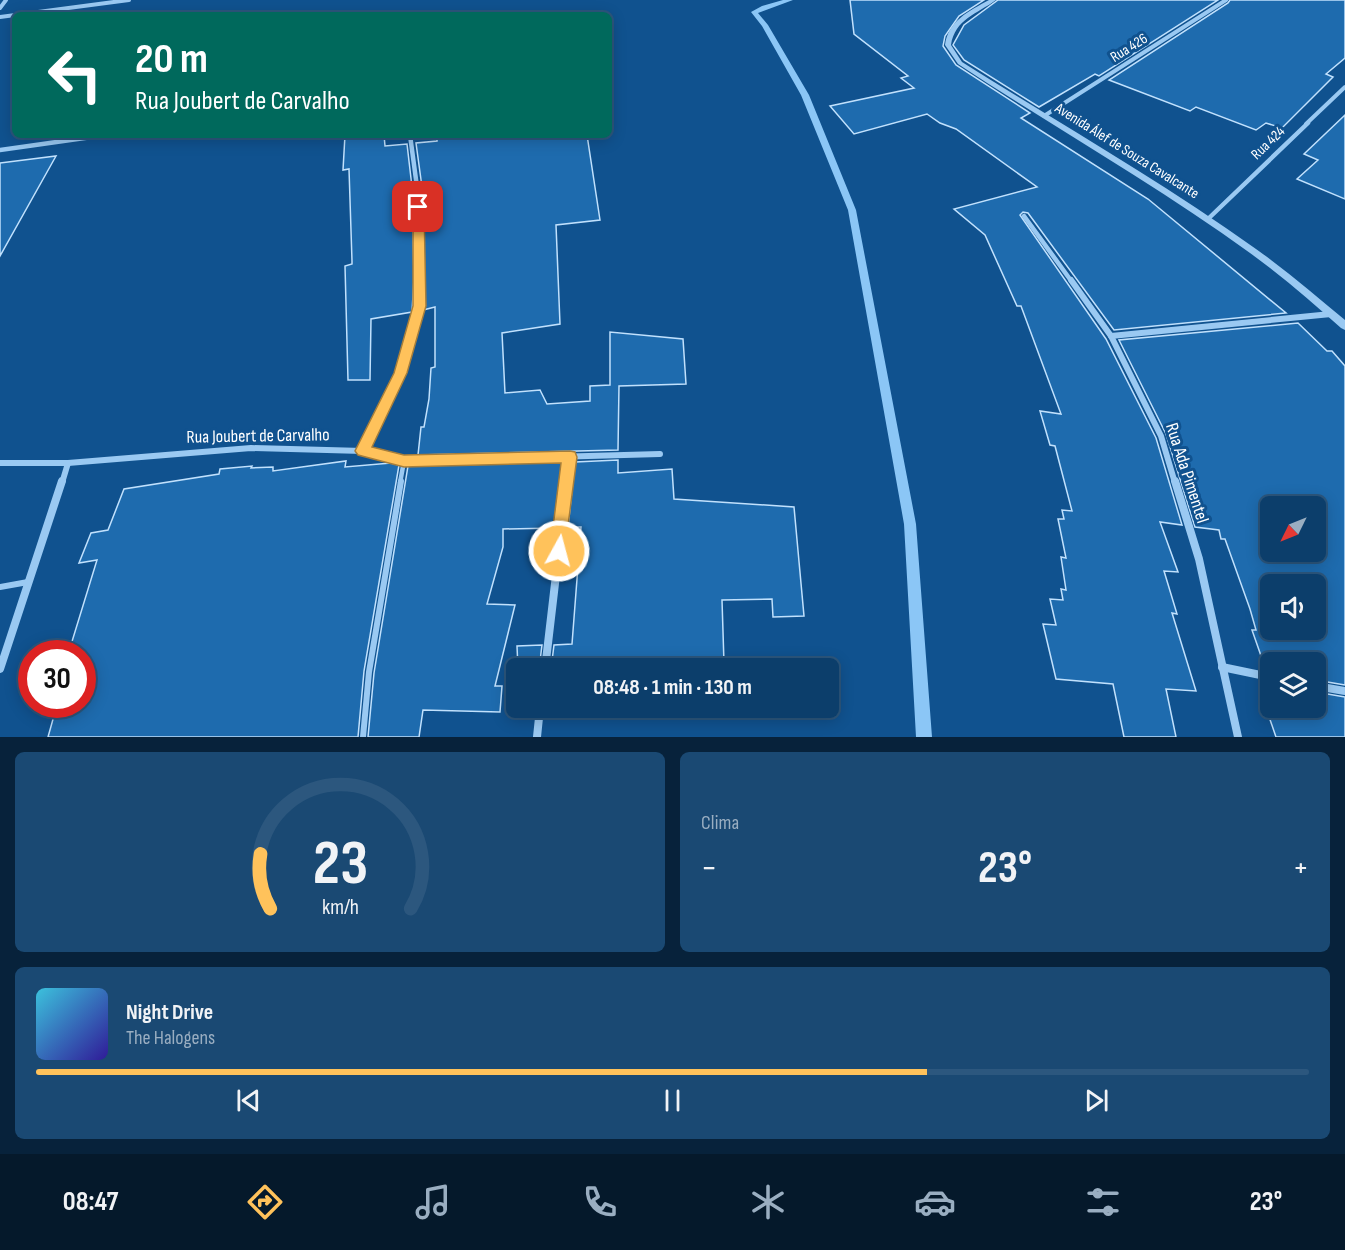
<!DOCTYPE html>
<html lang="pt">
<meta charset="utf-8">
<style>
:root{--surface:#0c3e6b;--page:#1a4973;--text:#f1f3f6;--muted:#9aaec1;--line:#2c577e;--accent:#ffc25b}
body{margin:0;font-family:"Sofia Sans Condensed",sans-serif;background:var(--page);color:var(--text);height:100vh;display:flex;flex-direction:column;font-size:22px;white-space:nowrap}
*{box-sizing:border-box;margin:0}
p{font-size:20px;color:var(--muted)}
.icon{flex:none;width:33px;height:33px;fill:none;stroke:currentColor;stroke-width:2;stroke-linecap:round;stroke-linejoin:round}
.map{position:relative;height:737px;overflow:hidden}
.side{display:flex;flex-direction:column;gap:15px;padding:15px;background:#07223b;flex:1}
.side>*{flex:none}
.banner{position:absolute;left:12px;top:12px;width:600px;height:126px;border-radius:9px;box-shadow:0 3px 15px #0003,0 0 0 2px var(--line);background:#00695c;color:#fff;overflow:hidden}
.needle{width:39px;rotate:227deg}
.buttons{position:absolute;left:1260px;top:496px;display:grid;gap:12px}
.buttons a{display:grid;place-items:center;width:66px;height:66px;border-radius:9px;background:var(--surface);box-shadow:0 3px 15px #0003,0 0 0 2px var(--line);font-size:30px}
.speed{position:absolute;left:18px;top:640px;display:flex;gap:12px;font-size:30px;font-weight:700;text-align:center}
.speed>*{display:grid;place-content:center;width:78px;height:78px;border-radius:50%;background:var(--surface);box-shadow:0 3px 15px #0003,0 0 0 2px var(--line);line-height:1}
.speed .limit{border:9px solid #d22;background:#fff;color:#111}
.pin{position:absolute;display:grid;place-items:center;width:51px;height:51px;color:#fff;margin:-26px;border-radius:12px;box-shadow:0 3px 9px #0006}
.me{position:absolute;width:66px;margin:-33px;rotate:7deg;stroke-linejoin:round;filter:drop-shadow(0 0 4px #0008)}
.turn{display:flex;align-items:center;gap:21px;height:126px;padding:0 24px;font-size:27px}
.turn .icon{width:78px;height:78px;stroke-width:2.5}
.turn b{display:block;font-size:42px;line-height:51px}
.big{font-size:45px;font-weight:700;line-height:1.1}
.side .tile{flex:1;display:flex;flex-direction:column;justify-content:center;gap:9px;min-width:0;padding:0 21px;border-radius:9px;background:var(--page)}
.side .dial{align-items:center;gap:0}
.dial svg{height:156px;overflow:visible;fill:none;stroke:var(--line);stroke-width:7;stroke-linecap:round;text-anchor:middle}
.dial text{fill:var(--text);stroke:none}
.song{display:flex;align-items:center;gap:18px}
.cover{width:72px;height:72px;border-radius:9px;background:linear-gradient(135deg,hsl(190 70% 55%),hsl(250 70% 35%))}
.played{height:6px;border-radius:3px;background:linear-gradient(90deg,var(--accent) 70%,var(--line) 70%)}
.keys{display:flex;justify-content:space-around;direction:ltr}
.heat{display:flex;justify-content:space-between;align-items:center;font-size:33px;direction:ltr}
.side .tiles{flex:1;display:grid;gap:15px;grid-template-columns:1fr 1fr}
.tile:last-child{grid-column:span 2}
.trip{position:absolute;left:506px;top:658px;width:333px;height:60px;border-radius:9px;background:var(--surface);box-shadow:0 3px 15px #0003,0 0 0 2px var(--line);font-weight:700;line-height:60px;text-align:center}
.menu{display:flex;height:96px;justify-content:space-around;align-items:center;background:#05192b;color:var(--muted)}
.menu .icon{width:42px;height:42px}
.menu .current{color:var(--accent)}
.menu b{font-size:27px;color:var(--text)}
.map>svg:first-child{display:block}
.lines{fill:none;stroke-linecap:round;stroke-linejoin:round}
.stream{fill:#8bc6f6;fill-rule:evenodd}
.building{fill:#1e6bae;stroke:#c1e1fd;stroke-width:1.5;fill-rule:evenodd}
.service-far1{stroke:#9ac9f2;stroke-width:4.5}
.service{stroke:#9ac9f2;stroke-width:6}
.minor-far3{stroke:#9ac9f2;stroke-width:4}
.minor-far2{stroke:#9ac9f2;stroke-width:4.5}
.minor-far1{stroke:#9ac9f2;stroke-width:6}
.minor{stroke:#9ac9f2;stroke-width:8}
.tertiary{fill:#9ac9f2;fill-rule:evenodd}
.route{fill:#ffc25b;stroke:#a67e3b;stroke-width:1.5}
.labels{text-anchor:middle;dominant-baseline:central;stroke-width:6;stroke-linejoin:round;paint-order:stroke}
.far-street-label{font-size:15px;fill:#fff;stroke:#10528f}
.street-label{font-size:18px;fill:#fff;stroke:#10528f}
</style>
<div class="map">
<svg width="1345" height="737" viewBox="0 0 1345 737">
<rect width="100%" height="100%" fill="#10528f"/>
<g class="lines">
<path class="stream" d="M 783,0 L 793,0 L 758,13 L 768,25 L 809,95 L 856,210 L 916,524 L 932,737 L 916,737 L 904,524 L 848,210 L 801,95 L 762,26 L 751,12 L 762,6 Z"/>
</g>
<g class="building">
<path d="M 850,0 L 984,0 L 959,16 L 945,36 L 943,46 L 956,65 L 1030,113 L 1021,118 L 1148,199 L 1286,313 L 1114,330 L 1028,213 L 1023,212 L 1020,215 L 1106,339 L 1156,438 L 1182,525 L 1160,522 L 1178,572 L 1164,571 L 1177,614 L 1172,613 L 1196,691 L 1166,689 L 1176,737 L 1124,737 L 1113,684 L 1056,679 L 1043,624 L 1056,625 L 1050,599 L 1063,600 L 1061,589 L 1066,590 L 1061,557 L 1066,558 L 1058,519 L 1064,519 L 1062,510 L 1072,511 L 1055,446 L 1050,445 L 1040,411 L 1061,414 L 1021,306 L 1017,306 L 985,235 L 954,209 L 1037,187 L 956,129 L 940,123 L 927,114 L 854,134 L 830,106 L 914,88 L 901,78 L 908,76 L 854,34 Z"/>
<path d="M 998,0 L 1218,0 L 1099,76 L 1095,74 L 1039,107 L 964,60 L 953,45 L 964,25 Z"/>
<path d="M 1230,0 L 1345,0 L 1345,58 L 1326,74 L 1333,77 L 1282,128 L 1266,123 L 1256,130 L 1196,107 L 1190,111 L 1109,80 L 1228,3 Z"/>
<path d="M 1345,115 L 1345,199 L 1297,179 L 1318,160 L 1304,154 Z"/>
<path d="M 345,135 L 384,135 L 385,146 L 407,144 L 412,187 L 414,278 L 412,312 L 371,319 L 370,380 L 348,380 L 345,266 L 352,264 L 352,261 L 349,169 L 343,170 Z"/>
<path d="M 437,135 L 587,135 L 600,220 L 556,225 L 560,324 L 502,333 L 505,393 L 540,390 L 547,404 L 590,401 L 590,386 L 610,385 L 610,332 L 683,339 L 686,384 L 619,386 L 618,450 L 418,455 L 421,427 L 424,427 L 429,399 L 431,368 L 435,367 L 435,307 L 423,310 L 424,280 L 422,187 L 416,143 L 437,141 Z"/>
<path d="M 56,156 L 0,256 L 0,163 Z"/>
<path d="M 1298,323 L 1327,351 L 1332,351 L 1345,366 L 1345,685 L 1316,680 L 1316,663 L 1270,663 L 1270,671 L 1266,670 L 1252,630 L 1256,630 L 1250,609 L 1225,539 L 1221,539 L 1219,530 L 1195,527 L 1166,434 L 1119,340 ZM 1270,507 L 1316,507 L 1316,552 L 1270,552 ZM 1270,585 L 1316,585 L 1316,630 L 1270,630 Z"/>
<path d="M 618,460 L 618,473 L 672,469 L 674,499 L 794,507 L 804,616 L 773,617 L 772,599 L 722,600 L 724,663 L 653,666 L 653,669 L 551,669 L 554,645 L 572,644 L 581,527 L 568,527 L 575,462 Z"/>
<path d="M 346,461 L 345,467 L 391,463 L 399,465 L 364,671 L 358,737 L 48,737 L 57,705 L 82,705 L 82,654 L 70,654 L 72,647 L 70,648 L 97,560 L 79,563 L 91,533 L 108,530 L 124,489 L 219,474 L 220,469 L 252,466 L 251,468 L 273,467 L 273,471 Z"/>
<path d="M 564,462 L 555,528 L 503,529 L 503,547 L 487,604 L 515,605 L 495,686 L 502,686 L 500,712 L 423,710 L 419,737 L 368,737 L 374,673 L 408,466 Z"/>
<path d="M 542,645 L 539,669 L 518,669 L 517,646 Z"/>
<path d="M 1316,692 L 1345,697 L 1345,737 L 1276,737 L 1265,705 L 1270,706 L 1270,708 L 1316,708 Z"/>
</g>
<g class="lines">
<path class="service-far1" d="M 400,483 L 404,461"/>
<g class="service">
<path d="M 0,587 L 28,582"/>
<path d="M 363,737 L 369,672 L 401,481"/>
</g>
<g class="minor-far3">
<path d="M 0,8 L 6,0"/>
<path d="M 0,17 L 129,0"/>
<path d="M 1044,116 L 1226,0"/>
<path d="M 1306,124 L 1345,87"/>
</g>
<g class="minor-far2">
<path d="M 410,135 L 417,187 L 419,282"/>
<path d="M 0,150 L 106,135"/>
<path d="M 1024,216 L 1072,282"/>
<path d="M 1209,218 L 1308,123"/>
</g>
<g class="minor-far1">
<path d="M 1071,280 L 1111,336 L 1161,436 L 1175,483"/>
<path d="M 1111,336 L 1331,314"/>
<path d="M 363,451 C 389,397 421,342 419,280"/>
<path d="M 0,463 L 68,463 L 251,448 L 363,451 L 404,461 L 660,454"/>
<path d="M 62,483 L 68,463"/>
<path d="M 567,483 L 570,457"/>
</g>
<g class="minor">
<path d="M 1175,481 L 1199,559 L 1238,737"/>
<path d="M 1222,667 L 1270,677"/>
<path d="M 0,669 L 62,481"/>
<path d="M 545,669 L 567,481"/>
<path d="M 1316,686 L 1345,691"/>
<path d="M 537,737 L 540,708"/>
</g>
<path class="tertiary" d="M 989,0 L 996,0 C 977,14 955,19 951,45 L 962,62 C 1060,124 1161,181 1256,249 C 1287,271 1316,296 1345,320 L 1345,330 L 1341,328 C 1312,302 1282,276 1250,253 C 1156,185 1055,128 958,64 L 945,45 C 948,21 969,11 989,0 Z"/>
</g>
<path class="route" d="M 418,204 L 424,207 L 426,306 L 407,373 L 372,447 L 404,455 L 570,451 L 575,452 L 577,457 L 564,556 L 559,559 L 553,556 L 550,551 L 561,463 L 404,467 L 358,455 L 355,451 L 394,373 L 413,306 L 413,207 Z"/>
<g class="labels">
<g class="far-street-label">
<text transform="translate(1129 48) rotate(-32)">Rua 426</text>
<text transform="translate(1268 143) rotate(-44)">Rua 424</text>
<text transform="translate(1127 151) rotate(32)">Avenida Álef de Souza Cavalcante</text>
</g>
<g class="street-label">
<text transform="translate(258 436) rotate(-1)">Rua Joubert de Carvalho</text>
<text transform="translate(1187 473) rotate(72)">Rua Ada Pimentel</text>
</g>
</g>
</svg>
<div class="buttons">
<a><svg class="needle" viewBox="-14 -14 28 28"><path d="M0-13l5 13h-10z" fill="#e53935"/><path d="M0 13l5-13h-10z" fill="#9aaec1"/></svg></a>
<a><svg class="icon" aria-label="sound" viewBox="0 0 24 24"><path d="M4 9h4l5-4v14l-5-4H4zM17 9q2 3 0 6"/></svg></a>
<a><svg class="icon" aria-label="layers" viewBox="0 0 24 24"><path d="M12 4l9 5-9 5-9-5zM3 14l9 5 9-5"/></svg></a>
</div>
<div class="speed"><div class="limit">30</div></div>
<div class="pin" style="left:418px;top:207px;background:#d93025"><svg class="icon" aria-label="arrive" viewBox="0 0 24 24"><path d="M6 21V4h12l-3 4 3 4H6"/></svg></div>
<svg class="me" style="left:559px;top:551px" viewBox="-20 -20 40 40"><circle r="17" fill="#ffc25b" stroke="#fff" stroke-width="3"/><path d="M0-11L8 9 0 5-8 9z" fill="#fff"/></svg>
<div class="trip">08:48 · 1 min · 130 m</div>
<div class="banner">
<div class="turn"><svg class="icon" aria-label="left" viewBox="0 0 24 24"><path d="M17 20v-9H6M10 6l-5 5 5 5"/></svg><div><b>20 m</b>Rua Joubert de Carvalho</div></div>
</div>
</div>
<section class="side">
<div class="tiles">
<div class="tile dial"><svg viewBox="0 0 100 80">
<path d="M14 69A42 42 0 1 1 86 69"/>
<path d="M14 69A42 42 0 0 1 9 41" stroke="#ffc25b"/>
<text x="50" y="56" font-size="32" font-weight="700">23</text>
<text x="50" y="72" font-size="11">km/h</text>
</svg></div>
<div class="tile"><p>Clima</p>
<div class="heat"><a>−</a><b class="big">23°</b><a>+</a></div>
</div>
<div class="tile">
<div class="song"><i class="cover"></i><div><b>Night Drive</b><p>The Halogens</p></div></div>
<div class="played"></div>
<div class="keys"><svg class="icon" aria-label="previous" viewBox="0 0 24 24"><path d="M18 5L8 12l10 7zM5 5v14"/></svg><svg class="icon" aria-label="pause" viewBox="0 0 24 24"><path d="M8 5v14M16 5v14"/></svg><svg class="icon" aria-label="next" viewBox="0 0 24 24"><path d="M6 5l10 7-10 7zM19 5v14"/></svg></div>
</div>
</div>
</section>
<nav class="menu">
<b>08:47</b>
<svg class="icon current" aria-label="directions" viewBox="0 0 24 24"><path d="M12 3l9 9-9 9-9-9zM9 14v-3h6M13 9l2 2-2 2"/></svg>
<svg class="icon" aria-label="music" viewBox="0 0 24 24"><path d="M9 18V5l10-2v13"/><circle cx="6" cy="18" r="3"/><circle cx="16" cy="16" r="3"/></svg>
<svg class="icon" aria-label="phone" viewBox="0 0 24 24"><path d="M5 4h4l2 5-3 2q2 4 5 5l2-3 5 2v4C11 20 4 13 5 4z"/></svg>
<svg class="icon" aria-label="climate" viewBox="0 0 24 24"><path d="M12 3v18M4 7l16 10M4 17L20 7"/></svg>
<svg class="icon" aria-label="car" viewBox="0 0 24 24"><path d="M5 17H2v-5l4-1 3-4h7l3 4 3 1v5h-3M9 17h6M6 11h13"/><circle cx="7" cy="17" r="2"/><circle cx="17" cy="17" r="2"/></svg>
<svg class="icon" aria-label="filters" viewBox="0 0 24 24"><path d="M4 7h16M4 17h16"/><circle cx="9" cy="7" r="2"/><circle cx="15" cy="17" r="2"/></svg>
<b>23°</b>
</nav>
